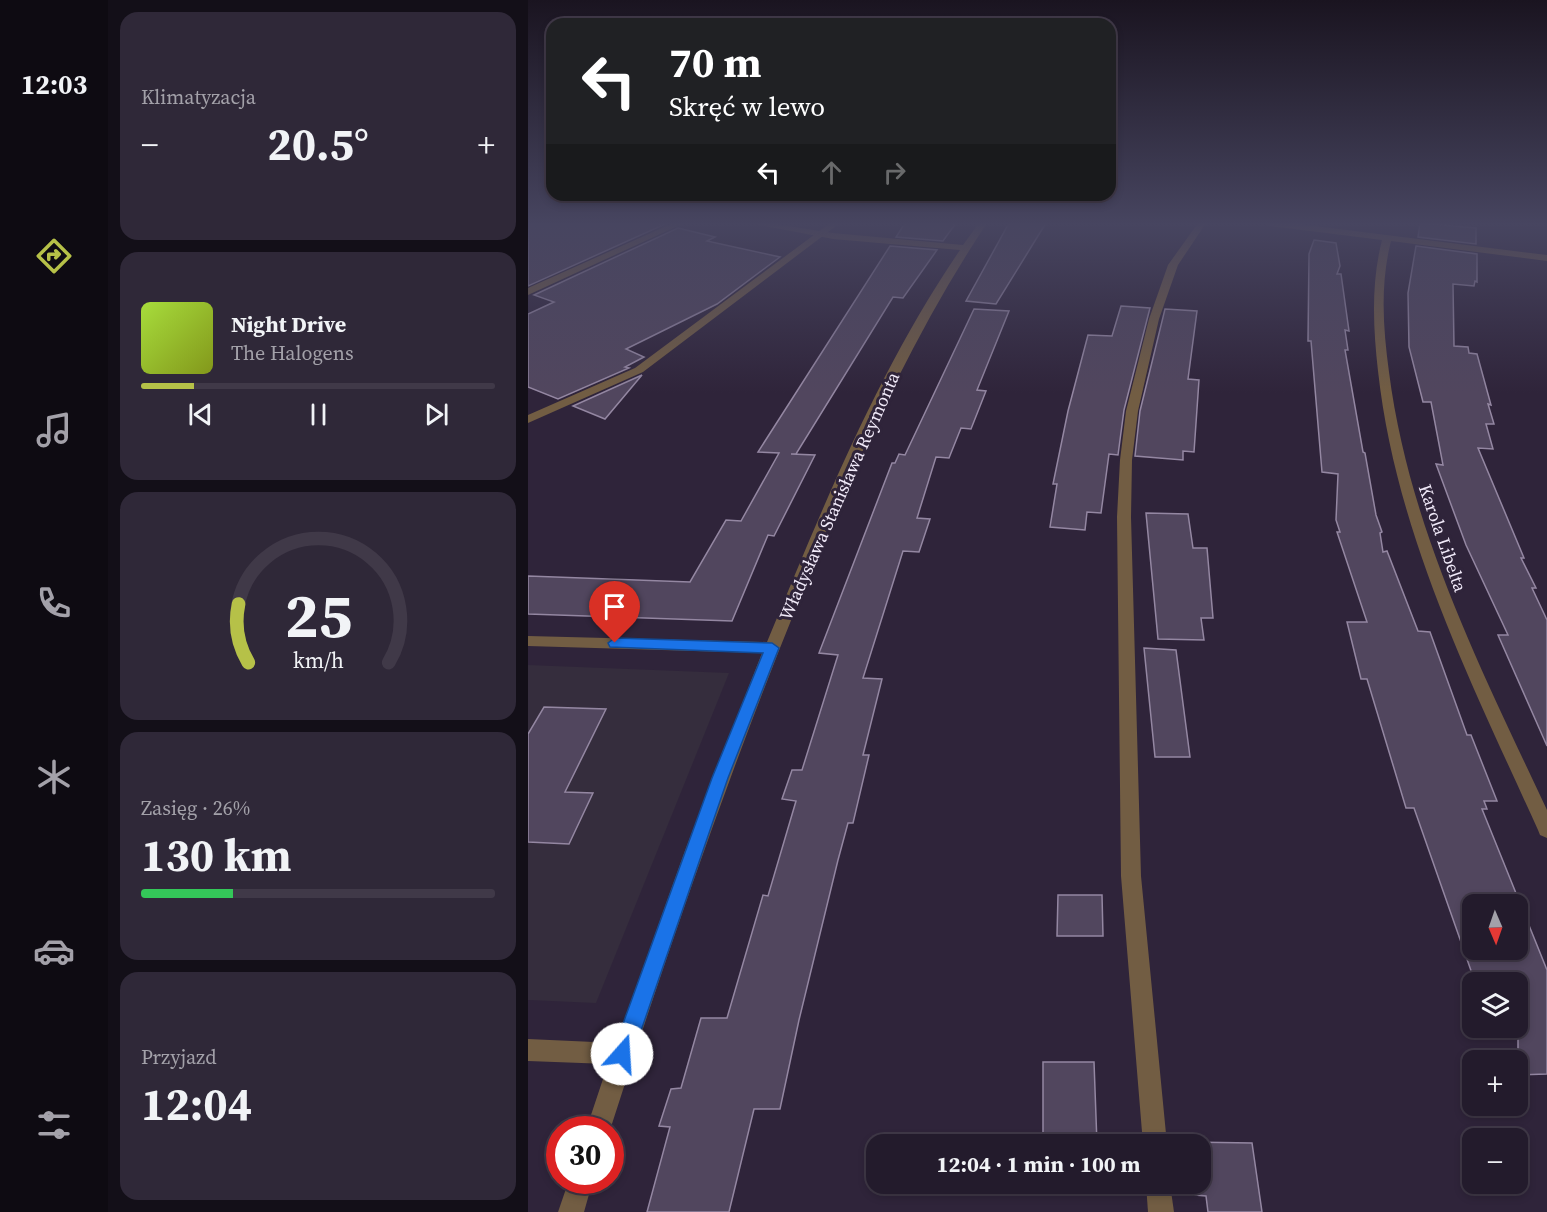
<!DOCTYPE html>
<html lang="pl">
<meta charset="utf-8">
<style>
:root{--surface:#231b2c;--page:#2f2838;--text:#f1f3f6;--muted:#a3a1a9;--line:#403948;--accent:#b6c148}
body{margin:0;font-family:"Source Serif 4",serif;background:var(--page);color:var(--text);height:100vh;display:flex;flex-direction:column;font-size:22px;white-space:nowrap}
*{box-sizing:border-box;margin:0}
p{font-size:20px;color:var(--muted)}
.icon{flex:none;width:33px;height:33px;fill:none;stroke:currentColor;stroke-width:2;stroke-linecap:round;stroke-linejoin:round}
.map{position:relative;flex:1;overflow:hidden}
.details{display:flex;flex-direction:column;gap:12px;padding:12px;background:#130f18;width:420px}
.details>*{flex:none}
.hud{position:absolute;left:18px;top:18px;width:570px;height:183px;border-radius:18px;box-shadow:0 3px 9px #0003,0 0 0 2px var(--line);background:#202124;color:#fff;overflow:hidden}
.needle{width:39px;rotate:178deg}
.fabs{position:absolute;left:934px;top:894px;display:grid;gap:12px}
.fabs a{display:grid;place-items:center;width:66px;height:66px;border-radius:12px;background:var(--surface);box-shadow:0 3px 9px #0003,0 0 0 2px var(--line);font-size:30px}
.speed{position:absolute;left:18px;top:1116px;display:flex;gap:12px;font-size:30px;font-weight:700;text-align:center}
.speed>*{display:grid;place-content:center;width:78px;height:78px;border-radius:50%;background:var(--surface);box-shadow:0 3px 9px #0003,0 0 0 2px var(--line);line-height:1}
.speed .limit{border:9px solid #d22;background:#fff;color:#111}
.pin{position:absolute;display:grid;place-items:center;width:51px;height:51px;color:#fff;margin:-62px -26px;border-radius:50% 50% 50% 0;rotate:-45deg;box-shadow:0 0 6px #0007}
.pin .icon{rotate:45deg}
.me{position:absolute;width:66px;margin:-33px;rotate:19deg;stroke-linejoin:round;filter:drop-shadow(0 0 4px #0008)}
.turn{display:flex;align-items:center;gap:21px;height:126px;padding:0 24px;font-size:27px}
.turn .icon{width:78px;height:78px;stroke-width:2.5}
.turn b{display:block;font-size:42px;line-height:51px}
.lanes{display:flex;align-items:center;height:57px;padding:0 24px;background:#0003;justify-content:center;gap:30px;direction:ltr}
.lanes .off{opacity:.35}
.big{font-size:45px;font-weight:700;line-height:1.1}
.details .tile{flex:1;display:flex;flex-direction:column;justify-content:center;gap:9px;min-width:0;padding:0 21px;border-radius:18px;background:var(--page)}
.details .dial{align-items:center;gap:0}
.dial svg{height:156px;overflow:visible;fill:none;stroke:var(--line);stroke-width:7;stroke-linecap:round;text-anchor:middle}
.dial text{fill:var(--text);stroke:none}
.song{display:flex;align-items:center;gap:18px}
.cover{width:72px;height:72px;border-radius:9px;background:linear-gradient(135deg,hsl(80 70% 55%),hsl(70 70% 35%))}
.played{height:6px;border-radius:3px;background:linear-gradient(90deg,var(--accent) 15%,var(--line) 15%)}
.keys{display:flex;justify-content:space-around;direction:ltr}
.heat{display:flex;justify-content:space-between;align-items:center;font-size:33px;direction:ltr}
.charge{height:9px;border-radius:4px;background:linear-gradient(90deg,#34c759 26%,var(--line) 0)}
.trip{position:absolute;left:338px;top:1134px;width:345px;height:60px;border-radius:18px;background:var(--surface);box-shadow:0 3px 9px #0003,0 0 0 2px var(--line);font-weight:700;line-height:60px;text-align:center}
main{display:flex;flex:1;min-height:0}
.menu{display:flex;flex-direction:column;width:108px;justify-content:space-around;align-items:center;background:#0e0b12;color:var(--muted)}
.menu .icon{width:42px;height:42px}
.menu .on{color:var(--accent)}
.menu b{font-size:27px;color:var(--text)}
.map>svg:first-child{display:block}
.education{fill:#352d3d}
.building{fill:#51465e;stroke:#9487a2;stroke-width:1.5;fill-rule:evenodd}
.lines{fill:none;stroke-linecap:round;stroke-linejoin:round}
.service{fill:#725d43;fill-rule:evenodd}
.minor{fill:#725d43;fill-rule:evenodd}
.route{fill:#1a73e8;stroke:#114b97;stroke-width:1.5}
.labels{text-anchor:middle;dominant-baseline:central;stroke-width:6;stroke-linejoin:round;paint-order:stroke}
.street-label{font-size:18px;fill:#f1eaf9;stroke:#2f243a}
</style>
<main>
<nav class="menu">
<b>12:03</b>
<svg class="icon on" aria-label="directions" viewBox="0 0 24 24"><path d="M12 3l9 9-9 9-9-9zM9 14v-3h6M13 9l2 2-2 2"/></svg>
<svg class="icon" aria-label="music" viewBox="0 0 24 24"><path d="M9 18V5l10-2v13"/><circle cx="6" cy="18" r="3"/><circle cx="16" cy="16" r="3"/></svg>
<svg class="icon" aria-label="phone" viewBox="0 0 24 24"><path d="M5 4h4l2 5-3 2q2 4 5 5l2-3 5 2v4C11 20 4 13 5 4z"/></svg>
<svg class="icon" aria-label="climate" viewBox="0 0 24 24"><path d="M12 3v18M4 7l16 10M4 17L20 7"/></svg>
<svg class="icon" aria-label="car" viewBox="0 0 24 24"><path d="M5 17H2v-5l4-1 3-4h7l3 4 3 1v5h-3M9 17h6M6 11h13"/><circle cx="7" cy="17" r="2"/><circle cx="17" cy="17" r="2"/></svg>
<svg class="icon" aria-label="filters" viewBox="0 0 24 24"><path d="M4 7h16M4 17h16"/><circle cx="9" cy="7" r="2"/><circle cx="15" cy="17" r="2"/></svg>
</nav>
<section class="details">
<div class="tile"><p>Klimatyzacja</p>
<div class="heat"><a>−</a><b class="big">20.5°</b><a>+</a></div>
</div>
<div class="tile">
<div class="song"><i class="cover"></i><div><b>Night Drive</b><p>The Halogens</p></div></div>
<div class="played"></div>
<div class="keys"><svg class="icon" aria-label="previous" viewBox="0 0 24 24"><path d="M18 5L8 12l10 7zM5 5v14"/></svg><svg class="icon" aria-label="pause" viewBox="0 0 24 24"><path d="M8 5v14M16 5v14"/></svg><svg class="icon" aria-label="next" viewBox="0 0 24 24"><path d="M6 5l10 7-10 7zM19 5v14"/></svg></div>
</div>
<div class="tile dial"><svg viewBox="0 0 100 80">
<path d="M14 69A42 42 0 1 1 86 69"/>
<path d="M14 69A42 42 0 0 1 9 39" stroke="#b6c148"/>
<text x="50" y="56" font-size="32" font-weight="700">25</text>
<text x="50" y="72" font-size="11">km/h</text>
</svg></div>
<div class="tile"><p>Zasięg · 26%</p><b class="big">130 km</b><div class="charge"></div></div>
<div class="tile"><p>Przyjazd</p><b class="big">12:04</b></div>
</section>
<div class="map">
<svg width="1019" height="1212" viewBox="0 0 1019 1212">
<rect width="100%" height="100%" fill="#2f243a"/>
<path class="education" d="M 0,665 L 201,673 L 68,1003 L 0,1000 Z"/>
<g class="building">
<path d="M 0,223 L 127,223 L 135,225 L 0,286 Z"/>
<path d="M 377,223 L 428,223 L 415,241 L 368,237 Z"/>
<path d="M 481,223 L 518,223 L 468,304 L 438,301 Z"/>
<path d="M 892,223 L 948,228 L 948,244 L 890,237 Z"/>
<path d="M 150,228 L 187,237 L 179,241 L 252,257 L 189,304 L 98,349 L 116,357 L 97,367 L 101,368 L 30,399 L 0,387 L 0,314 L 26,302 L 6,295 Z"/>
<path d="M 786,240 L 808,243 L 812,266 L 809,274 L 813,274 L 821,331 L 817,330 L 820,350 L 817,350 L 835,452 L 837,453 L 848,515 L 854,532 L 852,533 L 855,552 L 859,551 L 890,631 L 902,632 L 939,735 L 943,735 L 969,801 L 956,801 L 959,809 L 954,809 L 1019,970 L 1019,1074 L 990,1075 L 990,982 L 947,982 L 886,808 L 878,808 L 839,679 L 833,679 L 819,622 L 839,622 L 809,532 L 812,532 L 808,520 L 810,474 L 794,472 L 783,341 L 780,341 L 781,254 ZM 945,904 L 990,904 L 990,950 L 945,950 Z"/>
<path d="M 362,246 L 409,250 L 375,298 L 365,297 L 268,454 L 263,454 L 287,455 L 246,536 L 240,535 L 204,621 L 0,614 L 0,576 L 162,582 L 198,520 L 213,521 L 251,453 L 230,452 Z"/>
<path d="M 888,246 L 949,254 L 949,282 L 947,281 L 946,286 L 925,284 L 926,346 L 940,347 L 941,353 L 949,354 L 963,405 L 960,404 L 966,424 L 958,424 L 965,449 L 950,448 L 996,558 L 993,558 L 1008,588 L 1004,588 L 1019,620 L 1019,746 L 970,635 L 980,635 L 938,545 L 908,464 L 915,465 L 903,402 L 895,402 L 881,347 L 880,293 Z"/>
<path d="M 593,306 L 622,308 L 596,410 L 590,455 L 581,454 L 573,513 L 559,512 L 557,530 L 522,527 L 529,484 L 525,484 L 540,411 L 560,335 L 584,336 Z"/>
<path d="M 446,309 L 481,311 L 449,390 L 458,391 L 443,429 L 433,428 L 421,458 L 408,457 L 389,518 L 402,519 L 391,552 L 375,551 L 335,678 L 354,679 L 335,755 L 341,755 L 325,823 L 320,823 L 310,860 L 271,1020 L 252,1109 L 226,1109 L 201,1212 L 119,1212 L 142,1127 L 131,1126 L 143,1089 L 153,1088 L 173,1018 L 199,1018 L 235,895 L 240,896 L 268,801 L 254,799 L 264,770 L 274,770 L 310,655 L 291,653 L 364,463 L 367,463 L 371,454 L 377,455 Z"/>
<path d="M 637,309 L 669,311 L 660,379 L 671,380 L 666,452 L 655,451 L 655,460 L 607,456 L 612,411 Z"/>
<path d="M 114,375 L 77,419 L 45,406 Z"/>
<path d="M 618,513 L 660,514 L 665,548 L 679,548 L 685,618 L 673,618 L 676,640 L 630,639 Z"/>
<path d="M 616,648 L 648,650 L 662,757 L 627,757 Z"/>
<path d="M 16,707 L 78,709 L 37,792 L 65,793 L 41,844 L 0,842 L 0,734 Z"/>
<path d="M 530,895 L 574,895 L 575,936 L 529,936 Z"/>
<path d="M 515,1062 L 566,1062 L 569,1144 L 515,1144 Z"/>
<path d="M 661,1142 L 724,1143 L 734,1212 L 680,1212 L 678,1196 L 667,1195 L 666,1184 L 672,1184 L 672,1144 L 661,1144 Z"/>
</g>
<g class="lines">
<g class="service">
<path d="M 302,223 L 312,223 L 115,372 L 0,423 L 0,415 L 107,368 Z"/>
<path d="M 670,223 L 678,223 L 650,265 L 631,319 L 610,411 L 604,460 L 603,517 L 613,876 L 639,1144 L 615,1144 L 593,876 L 589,517 L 592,460 L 598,411 L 621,319 L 640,265 Z"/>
<path d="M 618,1184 L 642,1184 L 646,1212 L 620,1212 Z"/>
</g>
<g class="minor">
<path d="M 145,223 L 156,223 L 0,295 L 0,288 Z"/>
<path d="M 221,223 L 241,223 L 305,233 L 435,245 L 451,223 L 459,223 C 380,342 324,471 270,603 C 200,776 139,952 82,1130 L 58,1130 L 80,1064 L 0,1061 L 0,1039 L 88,1043 L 158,848 L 234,653 L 0,646 L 0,636 L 239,642 C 294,509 350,370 432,250 L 305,239 Z"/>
<path d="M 738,223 L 763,223 L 1019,255 L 1019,261 L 863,241 C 852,284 855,328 861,372 C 881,528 953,669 1019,810 L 1019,838 L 1012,835 L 1010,830 C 943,682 868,534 850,371 C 845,327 843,283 854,240 L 742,226 Z"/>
<path d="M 41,1180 L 65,1180 L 56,1212 L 30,1212 Z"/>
</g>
</g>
<linearGradient id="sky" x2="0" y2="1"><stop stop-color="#1a1420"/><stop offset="0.57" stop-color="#474560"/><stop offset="1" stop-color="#474560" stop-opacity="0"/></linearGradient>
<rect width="1019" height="393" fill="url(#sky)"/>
<path class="route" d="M 87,638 L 244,643 L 251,648 L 200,778 L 105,1054 L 102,1061 L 94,1064 L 87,1061 L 84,1054 L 184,778 L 235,653 L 82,647 L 80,643 Z"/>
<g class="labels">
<g class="street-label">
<text transform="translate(311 496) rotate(-66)">Władysława Stanisława Reymonta</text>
<text transform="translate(915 538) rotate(71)">Karola Libelta</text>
</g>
</g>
</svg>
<div class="fabs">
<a><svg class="needle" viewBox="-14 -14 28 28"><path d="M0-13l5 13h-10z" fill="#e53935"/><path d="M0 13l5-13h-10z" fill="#a3a1a9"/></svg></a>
<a><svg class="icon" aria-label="layers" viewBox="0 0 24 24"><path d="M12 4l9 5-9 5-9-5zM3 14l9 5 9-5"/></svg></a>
<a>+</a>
<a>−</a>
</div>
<div class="speed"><div class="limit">30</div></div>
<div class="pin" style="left:87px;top:643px;background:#d93025"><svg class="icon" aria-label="arrive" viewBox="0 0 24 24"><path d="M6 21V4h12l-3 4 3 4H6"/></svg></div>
<svg class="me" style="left:94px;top:1054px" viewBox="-20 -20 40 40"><circle r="19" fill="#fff"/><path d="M0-13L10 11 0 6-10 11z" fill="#1a73e8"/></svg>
<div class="trip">12:04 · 1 min · 100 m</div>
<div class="hud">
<div class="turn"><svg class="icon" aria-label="left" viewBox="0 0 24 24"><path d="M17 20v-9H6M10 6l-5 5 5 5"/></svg><div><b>70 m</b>Skręć w lewo</div></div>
<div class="lanes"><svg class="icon" aria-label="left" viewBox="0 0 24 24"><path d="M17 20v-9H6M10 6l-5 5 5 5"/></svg><svg class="icon off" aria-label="ahead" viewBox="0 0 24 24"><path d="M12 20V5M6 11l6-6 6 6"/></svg><svg class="icon off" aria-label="right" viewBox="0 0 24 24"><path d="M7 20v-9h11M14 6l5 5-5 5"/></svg></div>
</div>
</div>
</main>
